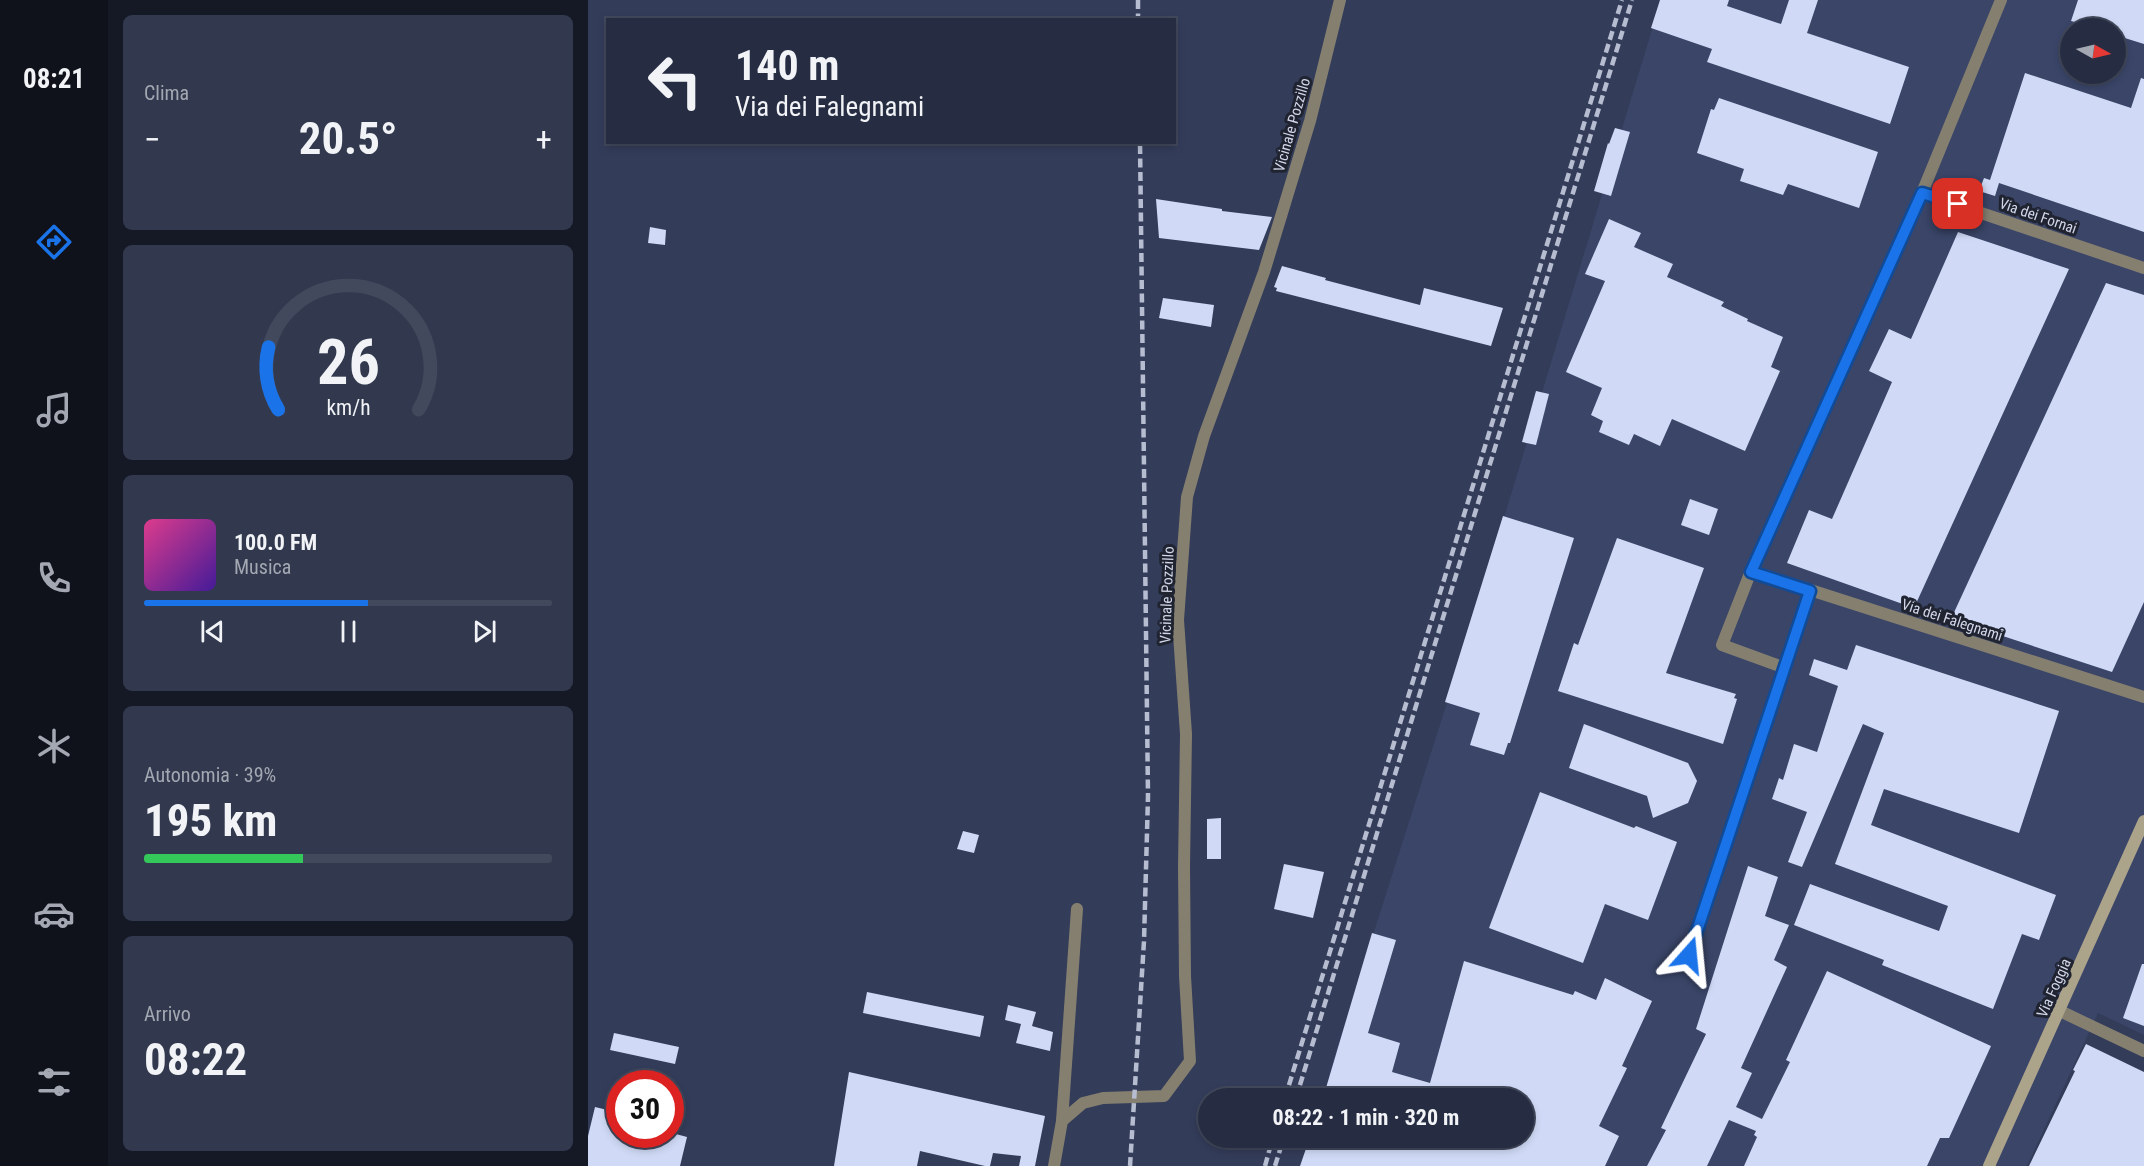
<!DOCTYPE html>
<html lang="it">
<meta charset="utf-8">
<style>
:root{--surface:#262d43;--page:#32394e;--text:#f1f3f6;--muted:#a4a8b2;--line:#42495c;--accent:#1a73e8}
body{margin:0;font-family:"Roboto Condensed",sans-serif;background:var(--page);color:var(--text);height:100vh;display:flex;flex-direction:column;font-size:22px;white-space:nowrap}
*{box-sizing:border-box;margin:0}
p{font-size:20px;color:var(--muted)}
.icon{flex:none;width:33px;height:33px;fill:none;stroke:currentColor;stroke-width:2;stroke-linecap:round;stroke-linejoin:round}
.map{position:relative;flex:1;overflow:hidden}
.details{display:flex;flex-direction:column;gap:15px;padding:15px;background:#151925;width:480px}
.details>*{flex:none}
.hud{position:absolute;left:18px;top:18px;width:570px;height:126px;border-radius:0px;box-shadow:0 3px 9px #0003,0 0 0 2px var(--line);background:#262d43;color:var(--text);overflow:hidden}
.needle{width:39px;rotate:98deg}
.controls{position:absolute;left:1472px;top:18px;display:grid;gap:12px}
.controls a{display:grid;place-items:center;width:66px;height:66px;border-radius:50%;background:var(--surface);box-shadow:0 3px 9px #0003,0 0 0 2px var(--line);font-size:30px}
.speed{position:absolute;left:18px;top:1070px;display:flex;gap:12px;font-size:30px;font-weight:700;text-align:center}
.speed>*{display:grid;place-content:center;width:78px;height:78px;border-radius:50%;background:var(--surface);box-shadow:0 3px 9px #0003,0 0 0 2px var(--line);line-height:1}
.speed .limit{border:9px solid #d22;background:#fff;color:#111}
.pin{position:absolute;display:grid;place-items:center;width:51px;height:51px;color:#fff;margin:-26px;border-radius:12px;box-shadow:0 3px 9px #0006}
.me{position:absolute;width:66px;margin:-33px;rotate:18deg;stroke-linejoin:round;filter:drop-shadow(0 0 4px #0008)}
.turn{display:flex;align-items:center;gap:21px;height:126px;padding:0 30px;font-size:27px}
.turn .icon{width:78px;height:78px;stroke-width:2.5}
.turn b{display:block;font-size:42px;line-height:51px}
.big{font-size:45px;font-weight:700;line-height:1.1}
.details .card{flex:1;display:flex;flex-direction:column;justify-content:center;gap:9px;min-width:0;padding:0 21px;border-radius:9px;background:var(--page)}
.details .dial{align-items:center;gap:0}
.dial svg{height:156px;overflow:visible;fill:none;stroke:var(--line);stroke-width:7;stroke-linecap:round;text-anchor:middle}
.dial text{fill:var(--text);stroke:none}
.song{display:flex;align-items:center;gap:18px}
.cover{width:72px;height:72px;border-radius:9px;background:linear-gradient(135deg,hsl(330 70% 55%),hsl(260 70% 35%))}
.played{height:6px;border-radius:3px;background:linear-gradient(90deg,var(--accent) 55%,var(--line) 55%)}
.keys{display:flex;justify-content:space-around;direction:ltr}
.heat{display:flex;justify-content:space-between;align-items:center;font-size:33px;direction:ltr}
.charge{height:9px;border-radius:4px;background:linear-gradient(90deg,#34c759 39%,var(--line) 0)}
.trip{position:absolute;left:610px;top:1088px;width:336px;height:60px;border-radius:30px;background:var(--surface);box-shadow:0 3px 9px #0003,0 0 0 2px var(--line);font-weight:700;line-height:60px;text-align:center}
main{display:flex;flex:1;min-height:0}
.tab-bar{display:flex;flex-direction:column;width:108px;justify-content:space-around;align-items:center;background:#0f121b;color:var(--muted)}
.tab-bar .icon{width:42px;height:42px}
.tab-bar .selected{color:var(--accent)}
.tab-bar b{font-size:27px;color:var(--text)}
.map>svg:first-child{display:block}
.built{fill:#3a4568;fill-rule:evenodd}
.building{fill:#d0daf6}
.lines{fill:none;stroke-linecap:round;stroke-linejoin:round}
.minor{stroke:#857f70;stroke-width:12}
.secondary{stroke:#aca38b;stroke-width:12}
.rail{stroke:#b6bdd1;stroke-width:4.5;stroke-dasharray:9 4.5;stroke-linecap:butt}
.route-casing{stroke:#114b97;stroke-width:15}
.route{stroke:#1a73e8;stroke-width:10}
.labels{text-anchor:middle;dominant-baseline:central;stroke-width:6;stroke-linejoin:round;paint-order:stroke}
.street-label{font-size:15px;fill:#d1d7e9;stroke:#202431}
</style>
<main>
<nav class="tab-bar">
<b>08:21</b>
<svg class="icon selected" aria-label="directions" viewBox="0 0 24 24"><path d="M12 3l9 9-9 9-9-9zM9 14v-3h6M13 9l2 2-2 2"/></svg>
<svg class="icon" aria-label="music" viewBox="0 0 24 24"><path d="M9 18V5l10-2v13"/><circle cx="6" cy="18" r="3"/><circle cx="16" cy="16" r="3"/></svg>
<svg class="icon" aria-label="phone" viewBox="0 0 24 24"><path d="M5 4h4l2 5-3 2q2 4 5 5l2-3 5 2v4C11 20 4 13 5 4z"/></svg>
<svg class="icon" aria-label="climate" viewBox="0 0 24 24"><path d="M12 3v18M4 7l16 10M4 17L20 7"/></svg>
<svg class="icon" aria-label="car" viewBox="0 0 24 24"><path d="M5 17H2v-5l4-1 3-4h7l3 4 3 1v5h-3M9 17h6M6 11h13"/><circle cx="7" cy="17" r="2"/><circle cx="17" cy="17" r="2"/></svg>
<svg class="icon" aria-label="filters" viewBox="0 0 24 24"><path d="M4 7h16M4 17h16"/><circle cx="9" cy="7" r="2"/><circle cx="15" cy="17" r="2"/></svg>
</nav>
<section class="details">
<div class="card"><p>Clima</p>
<div class="heat"><a>−</a><b class="big">20.5°</b><a>+</a></div>
</div>
<div class="card dial"><svg viewBox="0 0 100 80">
<path d="M14 69A42 42 0 1 1 86 69"/>
<path d="M14 69A42 42 0 0 1 9 37" stroke="#1a73e8"/>
<text x="50" y="56" font-size="32" font-weight="700">26</text>
<text x="50" y="72" font-size="11">km/h</text>
</svg></div>
<div class="card">
<div class="song"><i class="cover"></i><div><b>100.0 FM</b><p>Musica</p></div></div>
<div class="played"></div>
<div class="keys"><svg class="icon" aria-label="previous" viewBox="0 0 24 24"><path d="M18 5L8 12l10 7zM5 5v14"/></svg><svg class="icon" aria-label="pause" viewBox="0 0 24 24"><path d="M8 5v14M16 5v14"/></svg><svg class="icon" aria-label="next" viewBox="0 0 24 24"><path d="M6 5l10 7-10 7zM19 5v14"/></svg></div>
</div>
<div class="card"><p>Autonomia · 39%</p><b class="big">195 km</b><div class="charge"></div></div>
<div class="card"><p>Arrivo</p><b class="big">08:22</b></div>
</section>
<div class="map">
<svg width="1556" height="1166" viewBox="0 0 1556 1166">
<rect width="100%" height="100%" fill="#333c59"/>
<path class="built" d="M 1073,0 L 1556,0 L 1556,1035 L 1510,1013 L 1439,1166 L 717,1166 L 936,1137 L 936,1098 L 735,1098 L 748,1051 L 878,643 ZM 1482,28 L 1527,28 L 1527,74 L 1482,74 Z"/>
<g class="building">
<path d="M 1072,0 L 1141,0 L 1139,6 L 1193,24 L 1201,0 L 1230,0 L 1219,33 L 1321,67 L 1302,124 L 1119,62 L 1124,49 L 1063,28 Z"/>
<path d="M 1490,0 L 1556,0 L 1556,44 L 1527,35 L 1527,28 L 1508,28 L 1483,21 Z"/>
<path d="M 1437,73 L 1543,108 L 1553,78 L 1556,79 L 1556,232 L 1411,183 L 1407,196 L 1391,191 L 1396,178 L 1402,180 Z"/>
<path d="M 1131,98 L 1290,152 L 1271,208 L 1200,184 L 1195,195 L 1152,181 L 1156,169 L 1109,153 L 1123,109 L 1126,110 Z"/>
<path d="M 1027,128 L 1042,132 L 1023,196 L 1006,191 L 1020,143 L 1021,144 Z"/>
<path d="M 568,199 L 634,209 L 634,211 L 684,217 L 671,250 L 571,238 Z"/>
<path d="M 1021,219 L 1053,233 L 1046,247 L 1085,264 L 1079,277 L 1136,302 L 1133,306 L 1160,319 L 1159,321 L 1195,337 L 1183,367 L 1192,371 L 1157,451 L 1084,419 L 1072,446 L 1046,434 L 1041,445 L 1011,432 L 1015,421 L 1003,415 L 1014,388 L 978,372 L 1017,281 L 997,274 Z"/>
<path d="M 62,227 L 78,230 L 77,245 L 60,243 Z"/>
<path d="M 1370,232 L 1481,269 L 1326,608 L 1199,563 L 1221,510 L 1244,519 L 1304,382 L 1281,371 L 1301,329 L 1323,339 Z"/>
<path d="M 694,266 L 738,278 L 737,280 L 832,305 L 836,288 L 915,308 L 903,346 L 688,291 L 689,288 L 686,287 Z"/>
<path d="M 1518,283 L 1556,295 L 1556,602 L 1524,672 L 1363,619 Z"/>
<path d="M 575,298 L 626,305 L 623,327 L 571,318 Z"/>
<path d="M 948,391 L 961,394 L 948,445 L 934,442 Z"/>
<path d="M 1102,499 L 1130,509 L 1121,535 L 1093,525 Z"/>
<path d="M 915,516 L 986,538 L 922,743 L 920,743 L 916,755 L 882,745 L 892,713 L 857,702 Z"/>
<path d="M 1029,538 L 1116,568 L 1078,673 L 1148,694 L 1146,698 L 1149,699 L 1135,744 L 970,691 L 986,643 L 990,645 Z"/>
<path d="M 1268,645 L 1471,711 L 1431,833 L 1296,789 L 1283,825 L 1468,895 L 1451,940 L 1434,934 L 1405,1009 L 1294,965 L 1296,960 L 1206,925 L 1222,884 L 1351,931 L 1360,906 L 1247,864 L 1296,733 L 1275,724 L 1214,867 L 1200,862 L 1219,812 L 1184,799 L 1191,778 L 1195,780 L 1206,744 L 1229,752 L 1250,686 L 1221,675 L 1226,659 L 1259,670 Z"/>
<path d="M 996,724 L 1100,763 L 1109,781 L 1100,803 L 1065,818 L 1059,796 L 981,768 Z"/>
<path d="M 952,792 L 1046,828 L 1048,826 L 1089,842 L 1060,920 L 1017,904 L 995,963 L 901,928 Z"/>
<path d="M 633,818 L 633,859 L 619,859 L 619,819 Z"/>
<path d="M 375,831 L 391,835 L 386,853 L 369,849 Z"/>
<path d="M 696,864 L 736,872 L 725,918 L 686,909 Z"/>
<path d="M 1160,866 L 1190,877 L 1177,916 L 1201,925 L 1186,960 L 1199,967 L 1153,1068 L 1164,1073 L 1148,1107 L 1174,1119 L 1202,1062 L 1198,1060 L 1239,971 L 1403,1046 L 1361,1138 L 1352,1138 L 1339,1166 L 1156,1166 L 1169,1137 L 1166,1135 L 1168,1131 L 1141,1120 L 1119,1166 L 1059,1166 L 1078,1130 L 1073,1128 L 1118,1034 L 1108,1029 Z"/>
<path d="M 784,933 L 808,940 L 780,1033 L 812,1043 L 804,1072 L 842,1083 L 876,961 L 985,995 L 987,991 L 1008,1000 L 1017,978 L 1064,1001 L 1034,1066 L 1039,1068 L 1011,1126 L 1031,1136 L 1017,1166 L 712,1166 L 722,1137 L 936,1137 L 936,1098 L 752,1098 L 753,1092 L 738,1088 Z"/>
<path d="M 1554,964 L 1556,964 L 1556,1026 L 1535,1018 Z"/>
<path d="M 279,992 L 396,1016 L 392,1037 L 275,1013 Z"/>
<path d="M 420,1005 L 448,1012 L 444,1026 L 465,1032 L 462,1051 L 428,1043 L 433,1024 L 417,1020 Z"/>
<path d="M 26,1033 L 91,1047 L 87,1064 L 22,1050 Z"/>
<path d="M 1498,1044 L 1556,1072 L 1556,1166 L 1441,1166 L 1487,1071 L 1485,1070 Z"/>
<path d="M 261,1072 L 457,1116 L 447,1166 L 431,1166 L 433,1156 L 405,1153 L 402,1166 L 397,1166 L 332,1151 L 329,1166 L 246,1166 Z"/>
<path d="M 7,1107 L 32,1113 L 32,1134 L 88,1134 L 99,1137 L 92,1166 L 0,1166 L 0,1136 Z"/>
</g>
<g class="lines">
<g class="minor">
<path d="M 1334,193 L 1556,268"/>
<path d="M 1163,571 L 1556,697"/>
<path d="M 1197,668 L 1134,645 L 1163,571 L 1334,193 L 1413,0"/>
<path d="M 1101,955 L 1223,591"/>
<path d="M 1472,1011 L 1556,1051"/>
<path d="M 474,1121 L 495,1103 L 515,1098 L 576,1096 L 602,1061 L 597,976 L 596,867 L 598,734 L 590,620 L 599,497 L 616,436 L 676,272 L 722,121 L 752,0"/>
<path d="M 466,1166 L 474,1121 L 489,909"/>
</g>
<path class="secondary" d="M 1401,1166 L 1556,821"/>
<g class="rail">
<path d="M 550,0 L 550,20"/>
<path d="M 697,1098 L 1034,0"/>
<path d="M 708,1098 L 1044,0"/>
<path d="M 542,1166 L 556,941 L 560,796 L 552,142"/>
<path d="M 677,1166 L 685,1137"/>
<path d="M 687,1166 L 696,1137"/>
</g>
</g>
<g class="lines">
<g class="route-casing">
<path id="route" d="M 1101,955 L 1222,591 L 1163,572 L 1334,193 L 1370,204"/>
</g>
<use href="#route" class="route"/>
</g>
<g class="labels">
<g class="street-label">
<text transform="translate(704 125) rotate(-74)">Vicinale Pozzillo</text>
<text transform="translate(1450 216) rotate(19)">Via dei Fornai</text>
<text transform="translate(579 595) rotate(-88)">Vicinale Pozzillo</text>
<text transform="translate(1364 620) rotate(18)">Via dei Falegnami</text>
<text transform="translate(1466 988) rotate(-66)">Via Foggia</text>
</g>
</g>
</svg>
<div class="controls">
<a><svg class="needle" viewBox="-14 -14 28 28"><path d="M0-13l5 13h-10z" fill="#e53935"/><path d="M0 13l5-13h-10z" fill="#a4a8b2"/></svg></a>
</div>
<div class="speed"><div class="limit">30</div></div>
<div class="pin" style="left:1370px;top:204px;background:#d93025"><svg class="icon" aria-label="arrive" viewBox="0 0 24 24"><path d="M6 21V4h12l-3 4 3 4H6"/></svg></div>
<svg class="me" style="left:1101px;top:955px" viewBox="-20 -20 40 40"><path d="M0-17L14 15 0 8-14 15z" fill="#1a73e8" stroke="#fff" stroke-width="4"/></svg>
<div class="trip">08:22 · 1 min · 320 m</div>
<div class="hud">
<div class="turn"><svg class="icon" aria-label="left" viewBox="0 0 24 24"><path d="M17 20v-9H6M10 6l-5 5 5 5"/></svg><div><b>140 m</b>Via dei Falegnami</div></div>
</div>
</div>
</main>
